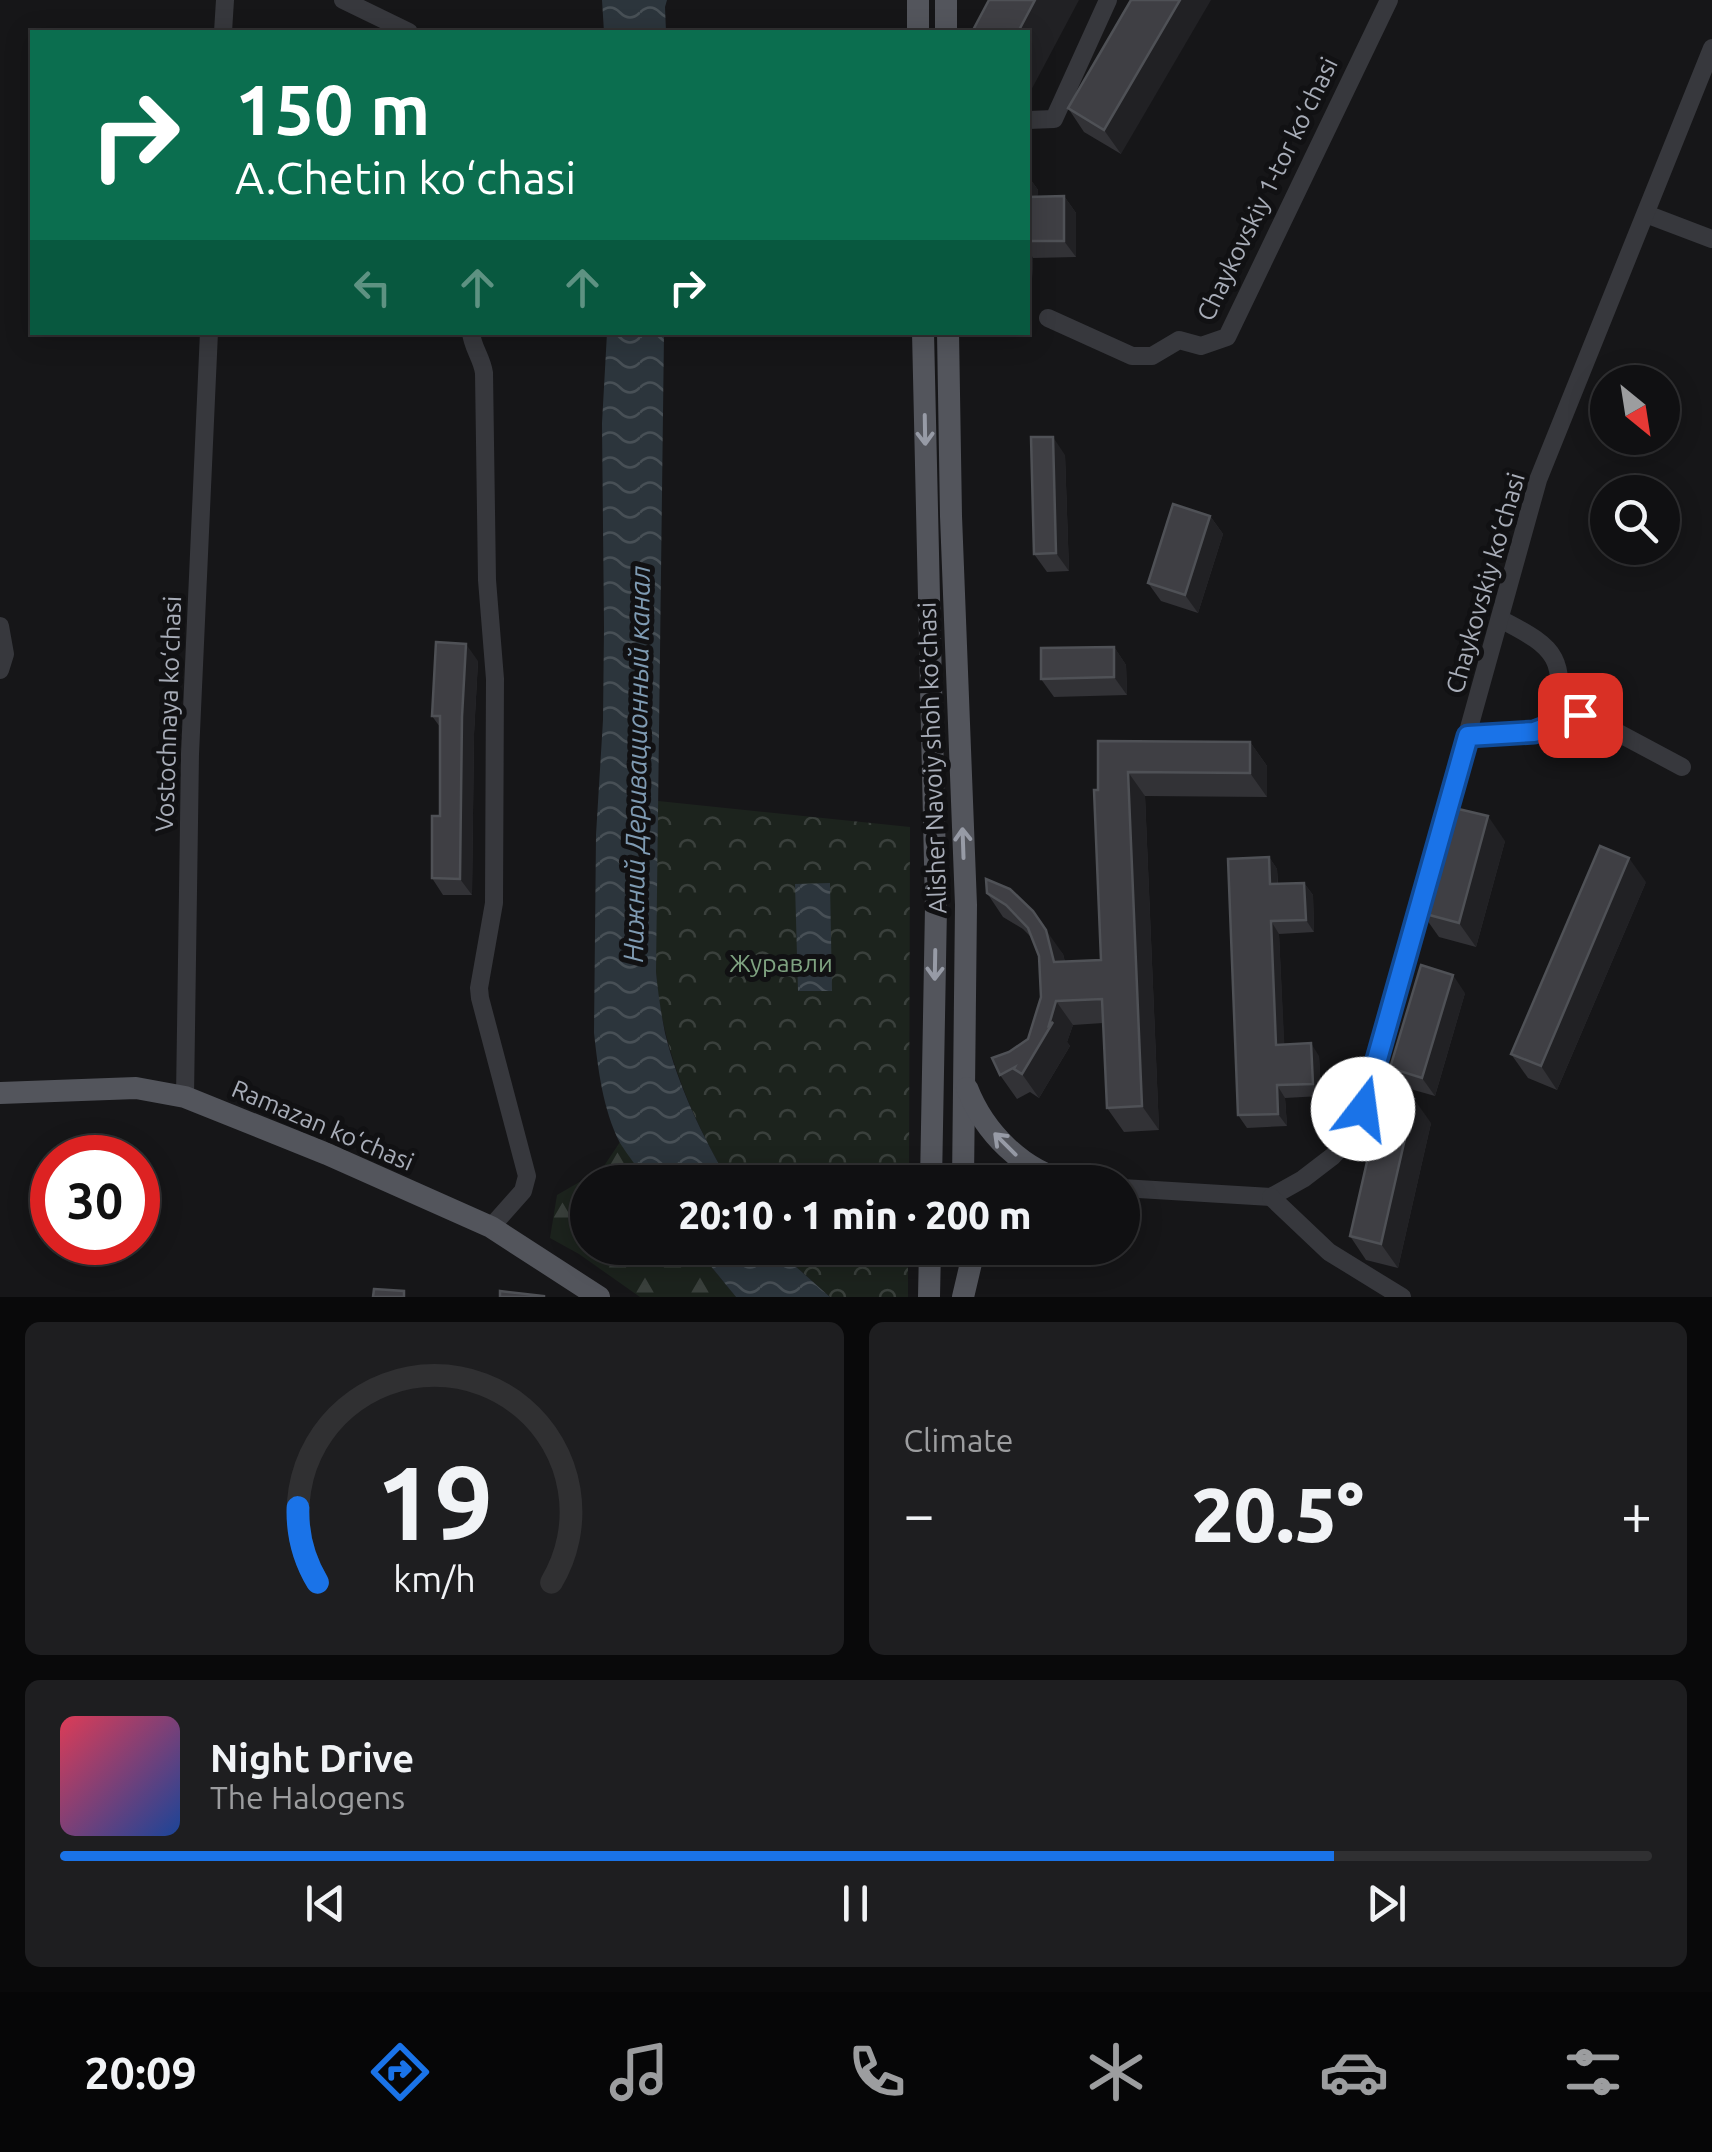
<!DOCTYPE html>
<meta charset="utf-8">
<style>
:root{--surface:#101012;--page:#1e1e20;--text:#f1f3f6;--muted:#9c9d9f;--line:#303032;--accent:#1a73e8}
body{margin:0;font-family:Ubuntu,sans-serif;background:var(--page);color:var(--text);height:100vh;display:flex;flex-direction:column;font-size:38px;white-space:nowrap}
*{box-sizing:border-box;margin:0}
p{font-size:32px;color:var(--muted)}
.icon{flex:none;width:55px;height:55px;fill:none;stroke:currentColor;stroke-width:2;stroke-linecap:round;stroke-linejoin:round}
.map{position:relative;height:1297px;overflow:hidden}
.side{display:flex;flex-direction:column;gap:25px;padding:25px;background:#09090a;flex:1}
.side>*{flex:none}
.hud{position:absolute;left:30px;top:30px;width:1000px;height:305px;border-radius:0px;box-shadow:0 5px 25px #0003,0 0 0 2px var(--line);background:#0b6e4f;color:#fff;overflow:hidden}
.needle{width:65px;rotate:150deg}
.controls{position:absolute;left:1590px;top:365px;display:grid;gap:20px}
.controls a{display:grid;place-items:center;width:90px;height:90px;border-radius:50%;background:var(--surface);box-shadow:0 5px 25px #0003,0 0 0 2px var(--line);font-size:50px}
.speed{position:absolute;left:30px;top:1135px;display:flex;gap:20px;font-size:50px;font-weight:700;text-align:center}
.speed>*{display:grid;place-content:center;width:130px;height:130px;border-radius:50%;background:var(--surface);box-shadow:0 5px 25px #0003,0 0 0 2px var(--line);line-height:1}
.speed .limit{border:15px solid #d22;background:#fff;color:#111}
.pin{position:absolute;display:grid;place-items:center;width:85px;height:85px;color:#fff;margin:-42px;border-radius:20px;box-shadow:0 5px 15px #0006}
.me{position:absolute;width:110px;margin:-55px;rotate:15deg;stroke-linejoin:round;filter:drop-shadow(0 0 8px #0008)}
.turn{display:flex;align-items:center;gap:35px;height:210px;padding:0 40px;font-size:45px}
.turn .icon{width:130px;height:130px;stroke-width:2.5}
.turn b{display:block;font-size:70px;line-height:85px}
.lanes{display:flex;align-items:center;height:95px;padding:0 40px;background:#0003;justify-content:center;gap:50px;direction:ltr}
.lanes .off{opacity:.35}
.big{font-size:75px;font-weight:800;line-height:1.1}
.side .tile{flex:1;display:flex;flex-direction:column;justify-content:center;gap:15px;min-width:0;padding:0 35px;border-radius:15px;background:var(--page)}
.side .dial{align-items:center;gap:0}
.dial svg{height:260px;overflow:visible;fill:none;stroke:var(--line);stroke-width:7;stroke-linecap:round;text-anchor:middle}
.dial text{fill:var(--text);stroke:none}
.song{display:flex;align-items:center;gap:30px}
.cover{width:120px;height:120px;border-radius:15px;background:linear-gradient(135deg,hsl(350 70% 55%),hsl(220 70% 35%))}
.played{height:10px;border-radius:5px;background:linear-gradient(90deg,var(--accent) 80%,var(--line) 80%)}
.keys{display:flex;justify-content:space-around;direction:ltr}
.heat{display:flex;justify-content:space-between;align-items:center;font-size:55px;direction:ltr}
.side .tiles{flex:1;display:grid;gap:25px;grid-template-columns:1fr 1fr}
.tile:last-child{grid-column:span 2}
.trip{position:absolute;left:570px;top:1165px;width:570px;height:100px;border-radius:50px;background:var(--surface);box-shadow:0 5px 25px #0003,0 0 0 2px var(--line);font-weight:800;line-height:100px;text-align:center}
.menu{display:flex;height:160px;justify-content:space-around;align-items:center;background:#060607;color:var(--muted)}
.menu .icon{width:70px;height:70px}
.menu .current{color:var(--accent)}
.menu b{font-size:45px;color:var(--text)}
.map>svg:first-child{display:block}
.forest{fill:url(#forest-firs)}
.park{fill:url(#park-crowns)}
.water{fill:url(#water-waves)}
.lines{fill:none;stroke-linecap:round;stroke-linejoin:round}
.minor{stroke:#37383d;stroke-width:18}
.major{stroke:#53555c;stroke-width:22}
.wall{fill:#323236}
.shaded-wall{fill:#212124}
.building{fill:#3f3f44;stroke:#4f5156;stroke-width:2.5}
.oneway{stroke:#979ba6}
.route-casing{stroke:#114b97;stroke-width:25}
.route{stroke:#1a73e8;stroke-width:18}
.labels{text-anchor:middle;dominant-baseline:central;stroke-width:10;stroke-linejoin:round;paint-order:stroke}
.street-label{font-size:25px;fill:#a8adb8;stroke:#111113}
.park-label{font-size:25px;fill:#7fa381;stroke:#111113}
.water-label{font-size:28px;font-style:italic;fill:#7f9bb3;stroke:#111113}
</style>
<div class="map">
<svg width="1712" height="1297" viewBox="0 0 1712 1297">
<defs>
<pattern id="forest-firs" width="22" height="20" patternUnits="userSpaceOnUse" patternTransform="scale(2.5)"><rect width="22" height="20" fill="#1c231d"/><path d="M5 1l3.5 6h-7zM16 11l3.5 6h-7z" fill="#3a403c"/></pattern>
<pattern id="park-crowns" width="20" height="18" patternUnits="userSpaceOnUse" patternTransform="scale(2.5)"><rect width="20" height="18" fill="#1c231d"/><path d="M2 6a3 3 0 1 1 6 0M12 15a3 3 0 1 1 6 0" fill="none" stroke="#3a403c"/></pattern>
<pattern id="water-waves" width="16" height="10" patternUnits="userSpaceOnUse" patternTransform="scale(2.5)"><rect width="16" height="10" fill="#2c353c"/><path d="M0 5q4-4 8 0t8 0" fill="none" stroke="#485056"/></pattern>
</defs>
<rect width="100%" height="100%" fill="#161618"/>
<path class="forest" d="M 620,1142 L 648,1182 L 588,1182 L 588,1248 L 696,1248 L 736,1297 L 640,1297 L 579,1254 L 550,1238 L 557,1195 L 602,1169 Z"/>
<g class="park">
<path d="M 658,801 L 910,827 L 909,1182 L 729,1182 C 692,1118 661,1047 656,972 C 654,954 656,935 656,917 C 657,879 657,840 658,801 Z"/>
<path d="M 775,1248 L 908,1248 L 908,1297 L 830,1297 Z"/>
</g>
<g class="water">
<path d="M 602,0 L 667,0 L 665,7 L 666,32 L 604,32 Z"/>
<path d="M 607,333 L 664,333 L 656,972 C 658,992 661,1013 665,1033 C 678,1086 702,1135 729,1182 L 647,1182 C 639,1169 628,1156 620,1143 C 603,1110 598,1069 594,1033 L 596,835 L 603,720 L 604,628 L 602,423 Z"/>
<path d="M 830,883 L 832,991 L 798,991 L 795,884 Z"/>
<path d="M 696,1248 L 775,1248 L 830,1297 L 736,1297 Z"/>
</g>
<g class="lines">
<g class="minor">
<path d="M 343,0 L 409,32"/>
<path d="M 223,32 L 225,0"/>
<path d="M 1028,120 L 1054,119 L 1108,0"/>
<path d="M 1646,214 L 1712,239"/>
<path d="M 1048,318 L 1132,356 L 1152,356 L 1179,340 L 1201,346 L 1227,337 L 1389,0"/>
<path d="M 471,332 C 472,347 482,358 484,373 L 487,580 L 495,679 L 494,903 L 479,988 L 480,998 L 527,1176 L 523,1191 L 491,1227"/>
<path d="M 1500,619 C 1561,650 1563,658 1558,724"/>
<path d="M 0,626 L 5,654 L 0,670"/>
<path d="M 1468,736 L 1534,732 L 1581,715 L 1594,720 L 1682,767"/>
<path d="M 185,1097 L 190,754 L 209,332"/>
<path d="M 1122,1188 L 1271,1197 L 1303,1179 L 1333,1156 L 1352,1135 L 1363,1109 L 1538,480 L 1712,48"/>
<path d="M 1271,1197 L 1329,1252 L 1402,1297"/>
</g>
<g class="major">
<path d="M 918,0 L 918,32"/>
<path d="M 946,32 L 946,0"/>
<path d="M 923,332 L 936,907 L 931,1182"/>
<path d="M 948,332 L 951,516 L 966,905 L 963,1182"/>
<path d="M 967,1088 C 984,1132 1023,1172 1070,1182"/>
<path d="M 0,1093 L 136,1088 L 185,1097 L 327,1154 L 491,1227 L 599,1297"/>
<path d="M 929,1297 L 930,1248"/>
<path d="M 963,1297 L 971,1263 L 980,1248"/>
</g>
</g>
<g class="wall">
<path d="M 1131,0 L 1121,154 L 1084,132 L 1068,108 Z"/>
<path d="M 1028,176 L 1038,190 L 1037,197 L 1064,196 L 1076,213 L 1076,257 L 1033,258 L 1032,279 L 1028,279 Z"/>
<path d="M 1065,455 L 1069,571 L 1047,572 L 1034,554 Z"/>
<path d="M 1210,516 L 1223,534 L 1198,613 L 1161,601 L 1148,583 Z"/>
<path d="M 1114,647 L 1126,665 L 1127,695 L 1054,697 L 1041,679 Z"/>
<path d="M 478,661 L 474,734 L 472,895 L 443,895 L 432,878 L 440,816 L 440,727 L 432,716 Z"/>
<path d="M 1098,741 L 1250,742 L 1267,766 L 1267,797 L 1145,796 L 1159,1130 L 1124,1132 L 1107,1108 L 1103,1023 L 1073,1025 L 1067,1042 L 1070,1046 L 1039,1098 L 1030,1092 L 1017,1099 L 1000,1075 L 1009,1052 L 1028,1039 L 1041,997 L 1039,956 L 1032,938 L 1023,929 L 1003,917 L 987,893 L 986,879 L 1063,954 L 1065,962 L 1101,960 Z"/>
<path d="M 1505,841 L 1476,947 L 1439,937 L 1422,913 Z"/>
<path d="M 1269,857 L 1277,869 L 1278,884 L 1304,883 L 1313,895 L 1314,932 L 1279,934 L 1284,1045 L 1319,1056 L 1321,1096 L 1285,1098 L 1287,1126 L 1247,1128 L 1238,1115 Z"/>
<path d="M 1646,882 L 1557,1090 L 1528,1078 L 1511,1054 Z"/>
<path d="M 1465,993 L 1435,1096 L 1403,1087 L 1390,1068 Z"/>
<path d="M 1431,1123 L 1398,1268 L 1366,1260 L 1350,1236 Z"/>
</g>
<g class="shaded-wall">
<path d="M 1035,0 L 1079,0 L 1028,96 L 1028,32 L 1018,32 Z"/>
<path d="M 1180,0 L 1211,0 L 1121,154 L 1104,130 Z"/>
<path d="M 1028,176 L 1038,190 L 1036,214 L 1028,201 Z"/>
<path d="M 1064,196 L 1076,213 L 1076,257 L 1064,241 Z"/>
<path d="M 1028,249 L 1033,258 L 1032,279 L 1028,273 Z"/>
<path d="M 1053,437 L 1065,455 L 1069,571 L 1056,553 Z"/>
<path d="M 1210,516 L 1223,534 L 1198,613 L 1185,595 Z"/>
<path d="M 466,644 L 478,661 L 474,734 L 472,895 L 460,879 L 462,717 Z"/>
<path d="M 1114,647 L 1126,665 L 1127,695 L 1114,677 Z"/>
<path d="M 1250,742 L 1267,766 L 1267,797 L 1250,773 Z"/>
<path d="M 1128,772 L 1145,796 L 1159,1130 L 1142,1106 Z"/>
<path d="M 1488,816 L 1505,841 L 1476,947 L 1459,923 Z"/>
<path d="M 1269,857 L 1277,869 L 1278,897 L 1270,884 Z"/>
<path d="M 1629,858 L 1646,882 L 1557,1090 L 1541,1066 Z"/>
<path d="M 1304,883 L 1313,895 L 1314,932 L 1306,920 Z"/>
<path d="M 1271,921 L 1279,934 L 1285,1057 L 1276,1045 Z"/>
<path d="M 1046,930 L 1063,954 L 1071,987 L 1054,962 Z"/>
<path d="M 1453,975 L 1465,993 L 1435,1096 L 1422,1078 Z"/>
<path d="M 1056,1001 L 1073,1025 L 1067,1042 L 1070,1046 L 1039,1098 L 1022,1074 L 1049,1025 Z"/>
<path d="M 1311,1043 L 1319,1056 L 1321,1096 L 1313,1084 Z"/>
<path d="M 1277,1085 L 1285,1098 L 1287,1126 L 1278,1114 Z"/>
<path d="M 1414,1099 L 1431,1123 L 1398,1268 L 1381,1244 Z"/>
</g>
<g class="building">
<path d="M 989,0 L 1035,0 L 1018,32 L 972,32 Z"/>
<path d="M 1131,0 L 1180,0 L 1104,130 L 1068,108 Z"/>
<path d="M 1064,196 L 1064,241 L 1028,241 L 1028,197 Z"/>
<path d="M 1031,437 L 1053,437 L 1056,553 L 1034,554 Z"/>
<path d="M 1173,504 L 1210,516 L 1185,595 L 1148,583 Z"/>
<path d="M 436,642 L 466,644 L 462,717 L 460,879 L 432,878 L 432,816 L 440,816 L 440,716 L 432,716 Z"/>
<path d="M 1114,647 L 1114,677 L 1041,679 L 1041,648 Z"/>
<path d="M 1098,741 L 1250,742 L 1250,773 L 1128,772 L 1142,1106 L 1107,1108 L 1102,999 L 1056,1001 L 1049,1025 L 1053,1022 L 1022,1074 L 1014,1069 L 1015,1067 L 1000,1075 L 992,1058 L 1009,1052 L 1028,1039 L 1041,997 L 1039,956 L 1028,928 L 1006,905 L 987,893 L 986,879 L 1010,889 L 1033,911 L 1046,930 L 1054,962 L 1101,960 L 1094,790 L 1098,790 Z"/>
<path d="M 1450,807 L 1488,816 L 1459,923 L 1422,913 Z"/>
<path d="M 1600,846 L 1629,858 L 1541,1066 L 1511,1054 Z"/>
<path d="M 1269,857 L 1270,884 L 1304,883 L 1306,920 L 1271,921 L 1276,1045 L 1311,1043 L 1313,1084 L 1277,1085 L 1278,1114 L 1238,1115 L 1228,859 Z"/>
<path d="M 1421,965 L 1453,975 L 1422,1078 L 1390,1068 Z"/>
<path d="M 1383,1092 L 1414,1099 L 1381,1244 L 1350,1236 Z"/>
<path d="M 374,1289 L 404,1291 L 404,1297 L 373,1297 Z"/>
<path d="M 500,1291 L 544,1296 L 544,1297 L 500,1297 Z"/>
</g>
<defs><path id="oneway-shaft" d="M-6 0H5M1.5-3L5.5 0L1.5 3" fill="none" stroke-width="1.6" stroke-linecap="round" stroke-linejoin="round" transform="scale(2.5)"/></defs>
<g class="oneway">
<use href="#oneway-shaft" transform="translate(925 430) rotate(89)"/>
<use href="#oneway-shaft" transform="translate(963 843) rotate(-92)"/>
<use href="#oneway-shaft" transform="translate(935 965) rotate(91)"/>
<use href="#oneway-shaft" transform="translate(1005 1144) rotate(-135)"/>
</g>
<g class="lines">
<g class="route-casing">
<path id="route" d="M 1363,1109 L 1468,736 L 1534,732 L 1580,715"/>
</g>
<use href="#route" class="route"/>
</g>
<g class="labels">
<g class="street-label">
<text transform="translate(1267 189) rotate(-64)">Chaykovskiy 1-tor ko‘chasi</text>
<text transform="translate(1485 583) rotate(-74)">Chaykovskiy ko‘chasi</text>
<text transform="translate(168 714) rotate(-88)">Vostochnaya ko‘chasi</text>
<text transform="translate(932 758) rotate(-92)">Alisher Navoiy shoh koʻchasi</text>
<text transform="translate(323 1125) rotate(23)">Ramazan ko‘chasi</text>
</g>
<g class="park-label">
<text x="781" y="963">Журавли</text>
</g>
<g class="water-label">
<text transform="translate(636 764) rotate(-89)">Нижний Деривационный канал</text>
</g>
</g>
</svg>
<div class="controls">
<a><svg class="needle" viewBox="-14 -14 28 28"><path d="M0-13l5 13h-10z" fill="#e53935"/><path d="M0 13l5-13h-10z" fill="#9c9d9f"/></svg></a>
<a><svg class="icon" aria-label="search" viewBox="0 0 24 24"><circle cx="10" cy="10" r="6"/><path d="M15 15l6 6"/></svg></a>
</div>
<div class="speed"><div class="limit">30</div></div>
<div class="pin" style="left:1580px;top:715px;background:#d93025"><svg class="icon" aria-label="arrive" viewBox="0 0 24 24"><path d="M6 21V4h12l-3 4 3 4H6"/></svg></div>
<svg class="me" style="left:1363px;top:1109px" viewBox="-20 -20 40 40"><circle r="19" fill="#fff"/><path d="M0-13L10 11 0 6-10 11z" fill="#1a73e8"/></svg>
<div class="trip">20:10 · 1 min · 200 m</div>
<div class="hud">
<div class="turn"><svg class="icon" aria-label="right" viewBox="0 0 24 24"><path d="M7 20v-9h11M14 6l5 5-5 5"/></svg><div><b>150 m</b>A.Chetin ko‘chasi</div></div>
<div class="lanes"><svg class="icon off" aria-label="left" viewBox="0 0 24 24"><path d="M17 20v-9H6M10 6l-5 5 5 5"/></svg><svg class="icon off" aria-label="ahead" viewBox="0 0 24 24"><path d="M12 20V5M6 11l6-6 6 6"/></svg><svg class="icon off" aria-label="ahead" viewBox="0 0 24 24"><path d="M12 20V5M6 11l6-6 6 6"/></svg><svg class="icon" aria-label="right" viewBox="0 0 24 24"><path d="M7 20v-9h11M14 6l5 5-5 5"/></svg></div>
</div>
</div>
<section class="side">
<div class="tiles">
<div class="tile dial"><svg viewBox="0 0 100 80">
<path d="M14 69A42 42 0 1 1 86 69"/>
<path d="M14 69A42 42 0 0 1 8 46" stroke="#1a73e8"/>
<text x="50" y="56" font-size="32" font-weight="700">19</text>
<text x="50" y="72" font-size="11">km/h</text>
</svg></div>
<div class="tile"><p>Climate</p>
<div class="heat"><a>−</a><b class="big">20.5°</b><a>+</a></div>
</div>
<div class="tile">
<div class="song"><i class="cover"></i><div><b>Night Drive</b><p>The Halogens</p></div></div>
<div class="played"></div>
<div class="keys"><svg class="icon" aria-label="previous" viewBox="0 0 24 24"><path d="M18 5L8 12l10 7zM5 5v14"/></svg><svg class="icon" aria-label="pause" viewBox="0 0 24 24"><path d="M8 5v14M16 5v14"/></svg><svg class="icon" aria-label="next" viewBox="0 0 24 24"><path d="M6 5l10 7-10 7zM19 5v14"/></svg></div>
</div>
</div>
</section>
<nav class="menu">
<b>20:09</b>
<svg class="icon current" aria-label="directions" viewBox="0 0 24 24"><path d="M12 3l9 9-9 9-9-9zM9 14v-3h6M13 9l2 2-2 2"/></svg>
<svg class="icon" aria-label="music" viewBox="0 0 24 24"><path d="M9 18V5l10-2v13"/><circle cx="6" cy="18" r="3"/><circle cx="16" cy="16" r="3"/></svg>
<svg class="icon" aria-label="phone" viewBox="0 0 24 24"><path d="M5 4h4l2 5-3 2q2 4 5 5l2-3 5 2v4C11 20 4 13 5 4z"/></svg>
<svg class="icon" aria-label="climate" viewBox="0 0 24 24"><path d="M12 3v18M4 7l16 10M4 17L20 7"/></svg>
<svg class="icon" aria-label="car" viewBox="0 0 24 24"><path d="M5 17H2v-5l4-1 3-4h7l3 4 3 1v5h-3M9 17h6M6 11h13"/><circle cx="7" cy="17" r="2"/><circle cx="17" cy="17" r="2"/></svg>
<svg class="icon" aria-label="filters" viewBox="0 0 24 24"><path d="M4 7h16M4 17h16"/><circle cx="9" cy="7" r="2"/><circle cx="15" cy="17" r="2"/></svg>
</nav>
